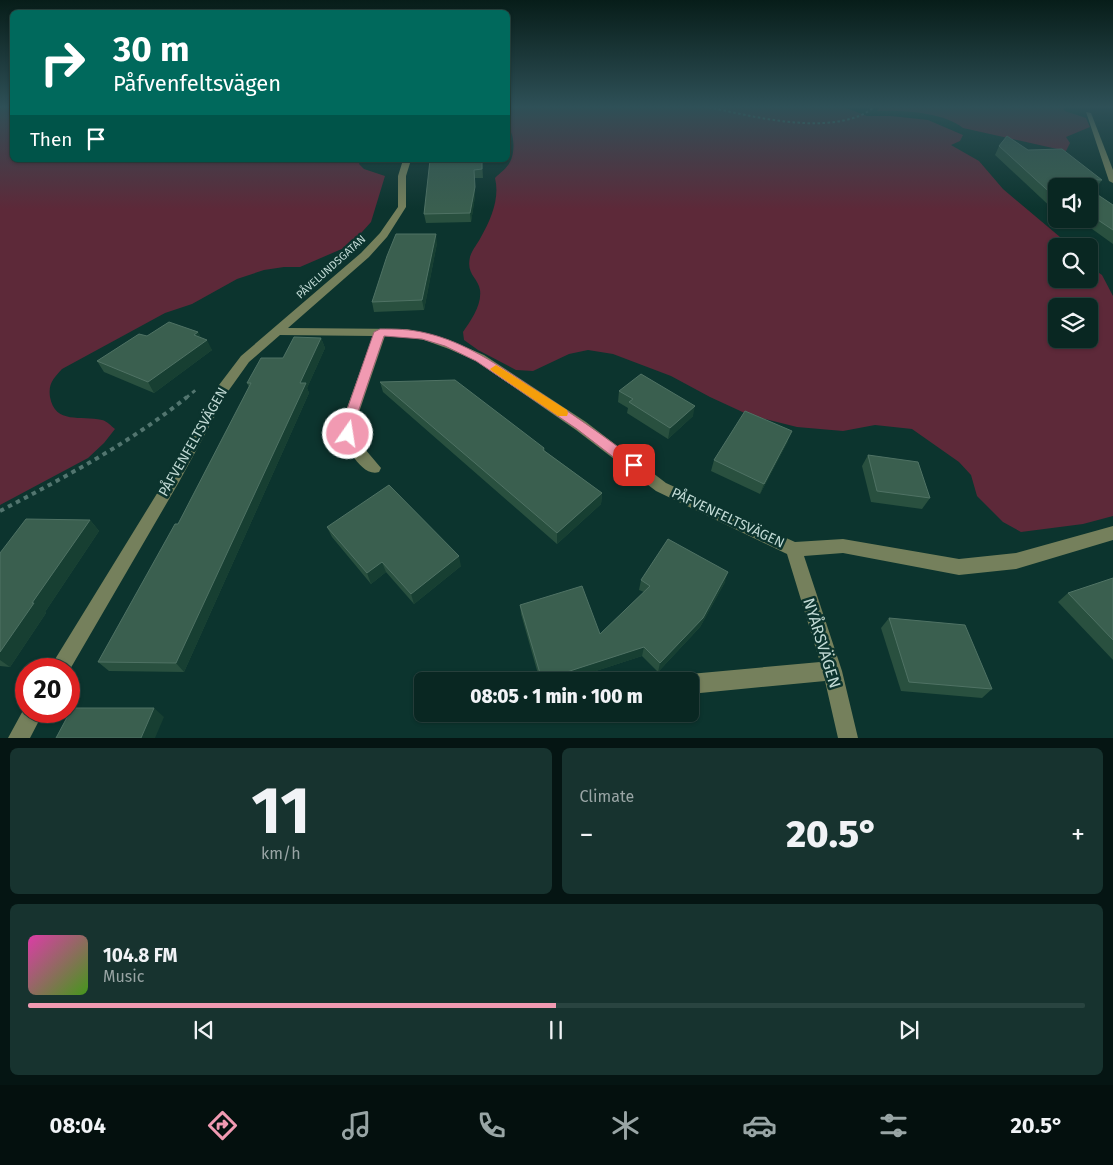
<!DOCTYPE html>
<meta charset="utf-8">
<style>
:root{--surface:#092722;--page:#17332f;--text:#f1f3f6;--muted:#99a5a5;--line:#294440;--accent:#f19ab2}
body{margin:0;font-family:"Fira Sans",sans-serif;background:var(--page);color:var(--text);height:100vh;display:flex;flex-direction:column;font-size:19px;white-space:nowrap}
*{box-sizing:border-box;margin:0}
p{font-size:16px;color:var(--muted)}
.icon{flex:none;width:28px;height:28px;fill:none;stroke:currentColor;stroke-width:2;stroke-linecap:round;stroke-linejoin:round}
.map{position:relative;height:738px;overflow:hidden}
.drawer{display:flex;flex-direction:column;gap:10px;padding:10px;background:#051513;flex:1}
.drawer>*{flex:none}
.banner{position:absolute;left:10px;top:10px;width:500px;height:152px;border-radius:8px;box-shadow:0 1px 4px #0004,0 0 0 1px var(--line);background:#00695c;color:#fff;overflow:hidden}
.controls{position:absolute;left:1048px;top:178px;display:grid;gap:10px}
.controls a{display:grid;place-items:center;width:50px;height:50px;border-radius:8px;background:var(--surface);box-shadow:0 1px 4px #0004,0 0 0 1px var(--line);font-size:25px}
.speed{position:absolute;left:15px;top:658px;display:flex;gap:10px;font-size:25px;font-weight:700;text-align:center}
.speed>*{display:grid;place-content:center;width:65px;height:65px;border-radius:50%;background:var(--surface);box-shadow:0 1px 4px #0004,0 0 0 1px var(--line);line-height:1}
.speed .limit{border:8px solid #d22;background:#fff;color:#111}
.pin{position:absolute;display:grid;place-items:center;width:42px;height:42px;color:#fff;margin:-21px;border-radius:10px;box-shadow:0 2px 8px #0006}
.me{position:absolute;width:55px;margin:-28px;rotate:13deg;stroke-linejoin:round;filter:drop-shadow(0 0 4px #0008)}
.turn{display:flex;align-items:center;gap:18px;height:105px;padding:0 20px;font-size:22px}
.turn .icon{width:65px;height:65px;stroke-width:2.5}
.turn b{display:block;font-size:35px;line-height:42px}
.then{display:flex;align-items:center;height:48px;padding:0 20px;background:#0003;gap:10px;font-size:19px}
.big{font-size:38px;font-weight:800;line-height:1.1}
.drawer .tile{flex:1;display:flex;flex-direction:column;justify-content:center;gap:8px;min-width:0;padding:0 18px;border-radius:8px;background:var(--page)}
.drawer .dial{align-items:center;gap:0}
.dial b{font-size:65px;line-height:1}
.song{display:flex;align-items:center;gap:15px}
.cover{width:60px;height:60px;border-radius:8px;background:linear-gradient(135deg,hsl(320 70% 55%),hsl(100 70% 35%))}
.played{height:5px;border-radius:2px;background:linear-gradient(90deg,var(--accent) 50%,var(--line) 50%)}
.keys{display:flex;justify-content:space-around;direction:ltr}
.heat{display:flex;justify-content:space-between;align-items:center;font-size:28px;direction:ltr}
.drawer .tiles{flex:1;display:grid;gap:10px;grid-template-columns:1fr 1fr}
.tile:last-child{grid-column:span 2}
.trip{position:absolute;left:414px;top:672px;width:285px;height:50px;border-radius:8px;background:var(--surface);box-shadow:0 1px 4px #0004,0 0 0 1px var(--line);font-weight:800;line-height:50px;text-align:center}
.tab-bar{display:flex;height:80px;justify-content:space-around;align-items:center;background:#04100e;color:var(--muted)}
.tab-bar .icon{width:35px;height:35px}
.tab-bar .current{color:var(--accent)}
.tab-bar b{font-size:22px;color:var(--text)}
.map>svg:first-child{display:block}
.green{fill:#5d2939;fill-rule:evenodd}
.lines{fill:none;stroke-linecap:round;stroke-linejoin:round}
.path-far2{stroke:#52756f;stroke-width:2;stroke-dasharray:2.5 2.5;stroke-linecap:butt}
.path-far1{stroke:#52756f;stroke-width:3;stroke-dasharray:4 4;stroke-linecap:butt}
.path{stroke:#52756f;stroke-width:4;stroke-dasharray:4.5 4.5;stroke-linecap:butt}
.minor{fill:#75805c;fill-rule:evenodd}
.wall{fill:#29503f}
.shaded-wall{fill:#173f32}
.building{fill:#3a5f4f;stroke:#4f7264}
.route{fill:#f19ab2;stroke:#9d6474}
.slow{fill:#f59e0b}
.labels{text-anchor:middle;dominant-baseline:central;stroke-width:5;stroke-linejoin:round;paint-order:stroke}
.far-street-label{font-size:11px;fill:#c0d9d4;stroke:#0c342e}
.street-label{font-size:14px;fill:#c0d9d4;stroke:#0c342e}
.near-street-label{font-size:16px;fill:#c0d9d4;stroke:#0c342e}
</style>
<div class="map">
<svg width="1113" height="738" viewBox="0 0 1113 738">
<rect width="100%" height="100%" fill="#0c342e"/>
<g class="green">
<path d="M 0,106 L 12,106 L 12,160 L 361,160 L 359,164 L 364,169 L 385,176 L 371,222 L 353,242 L 344,248 L 300,267 L 284,267 L 264,270 L 237,279 L 192,304 L 165,313 L 62,369 C 54,378 48,383 50,397 C 55,425 81,415 102,420 C 107,421 111,426 115,429 L 104,443 L 88,458 L 0,505 Z"/>
<path d="M 508,106 L 841,106 L 867,116 L 891,116 L 928,120 L 963,135 L 960,141 L 951,145 L 979,161 L 1003,189 L 1060,237 L 1066,246 L 1056,246 L 1056,279 L 1089,279 L 1089,266 L 1102,275 L 1113,296 L 1113,516 L 1083,524 L 1021,532 L 1003,522 L 977,496 L 971,475 L 959,462 L 912,429 L 875,425 L 843,431 L 797,427 L 749,415 L 710,397 L 671,376 L 613,354 L 588,350 L 569,354 L 533,371 L 516,370 L 478,350 L 464,340 L 463,332 C 471,320 482,305 480,290 C 478,277 466,275 470,257 C 472,250 478,243 481,237 C 491,219 500,198 495,178 C 500,173 507,168 510,162 C 515,153 515,135 508,127 ZM 1056,306 L 1089,306 L 1089,339 L 1056,339 Z"/>
<path d="M 881,106 L 1062,106 L 1067,107 L 1063,109 L 1065,111 L 1086,118 L 1090,127 L 1066,137 L 1070,143 L 1066,151 L 963,128 C 943,112 902,110 877,111 Z"/>
</g>
<g class="lines">
<path class="path-far2" d="M 704,106 C 750,116 815,133 859,116 C 865,114 871,109 876,106"/>
<path class="path-far1" d="M 186,398 L 198,388"/>
<path class="path" d="M 0,511 C 65,477 130,443 187,397"/>
<g class="minor">
<path d="M 1086,112 L 1091,113 L 1113,170 L 1113,183 L 1109,181 Z"/>
<path d="M 403,160 L 411,160 L 406,176 L 406,207 L 387,237 L 369,257 L 288,328 L 407,329 L 449,340 L 484,355 L 586,422 L 666,483 L 795,542 L 843,539 L 959,559 L 1016,553 L 1113,526 L 1113,540 L 1016,569 L 959,575 L 843,553 L 804,556 L 842,671 L 858,738 L 838,738 L 825,681 L 690,694 L 690,681 L 681,681 L 683,677 L 690,674 L 820,662 L 787,554 L 656,491 L 576,430 L 476,361 L 449,349 L 424,340 L 407,337 L 385,336 L 355,424 L 359,442 L 381,468 L 379,472 C 360,478 342,440 341,424 L 373,336 L 280,335 L 249,362 L 229,390 L 179,482 L 69,671 L 69,669 L 49,669 L 169,474 L 219,385 L 241,356 L 361,253 L 380,233 L 398,207 L 398,176 Z"/>
<path d="M 26,705 L 26,711 L 44,711 L 30,738 L 8,738 Z"/>
</g>
</g>
<g class="wall">
<path d="M 999,146 L 1028,150 L 1102,180 L 1096,188 L 1089,188 L 1089,186 L 1056,186 L 1056,212 L 995,155 Z"/>
<path d="M 430,160 L 482,160 L 483,178 L 475,178 L 475,196 L 471,222 L 426,223 L 424,214 Z"/>
<path d="M 1089,189 L 1113,205 L 1113,244 L 1081,221 L 1082,219 L 1089,219 Z"/>
<path d="M 437,243 L 424,310 L 374,312 L 372,302 Z"/>
<path d="M 198,332 L 201,338 L 212,350 L 154,393 L 104,372 L 97,361 L 147,336 Z"/>
<path d="M 321,338 L 325,348 L 307,388 L 309,393 L 184,672 L 109,671 L 98,662 L 178,524 L 249,387 L 247,383 Z"/>
<path d="M 380,382 L 544,448 L 545,451 L 602,493 L 601,504 L 557,544 L 383,392 Z"/>
<path d="M 619,391 L 693,416 L 668,439 L 627,413 L 628,408 L 618,402 Z"/>
<path d="M 788,441 L 760,494 L 711,471 L 714,460 Z"/>
<path d="M 868,455 L 930,498 L 922,509 L 871,502 L 862,466 Z"/>
<path d="M 90,520 L 99,531 L 45,612 L 46,613 L 10,667 L 0,666 L 0,553 Z"/>
<path d="M 327,527 L 461,566 L 414,604 L 386,572 L 371,584 L 332,537 Z"/>
<path d="M 1113,578 L 1113,660 L 1058,602 L 1068,593 Z"/>
<path d="M 641,580 L 725,582 L 700,627 L 658,672 L 642,656 L 565,681 L 540,681 L 521,614 L 520,605 L 600,634 L 644,592 L 639,590 Z"/>
<path d="M 889,618 L 992,689 L 982,698 L 901,691 L 881,628 Z"/>
</g>
<g class="shaded-wall">
<path d="M 474,170 L 475,196 L 471,222 L 470,213 Z"/>
<path d="M 436,234 L 437,243 L 424,310 L 422,300 Z"/>
<path d="M 198,332 L 203,342 L 207,340 L 212,350 L 154,393 L 148,382 L 194,335 Z"/>
<path d="M 321,338 L 325,348 L 307,388 L 309,393 L 184,672 L 176,663 L 300,383 Z"/>
<path d="M 695,406 L 693,416 L 668,439 L 670,428 Z"/>
<path d="M 792,431 L 788,441 L 760,494 L 764,484 Z"/>
<path d="M 602,493 L 601,504 L 557,544 L 557,533 Z"/>
<path d="M 90,520 L 99,531 L 45,612 L 46,613 L 10,667 L 0,660 L 0,652 L 32,603 Z"/>
<path d="M 459,556 L 461,566 L 414,604 L 411,594 Z"/>
<path d="M 382,562 L 386,572 L 371,584 L 367,573 Z"/>
<path d="M 728,572 L 725,582 L 700,627 L 658,672 L 660,663 Z"/>
<path d="M 644,647 L 642,656 L 565,681 L 542,681 L 542,680 Z"/>
<path d="M 154,708 L 164,717 L 155,738 L 141,738 Z"/>
</g>
<g class="building">
<path d="M 1007,136 L 1028,150 L 1062,149 L 1102,180 L 1073,179 L 1084,186 L 1056,186 L 1056,198 L 999,146 Z"/>
<path d="M 430,160 L 482,160 L 482,169 L 474,170 L 475,187 L 470,213 L 424,214 Z"/>
<path d="M 1089,189 L 1113,205 L 1113,230 L 1089,214 Z"/>
<path d="M 396,234 L 436,234 L 422,300 L 372,302 L 387,256 Z"/>
<path d="M 169,322 L 198,332 L 194,335 L 207,340 L 148,382 L 97,361 L 139,334 L 147,336 Z"/>
<path d="M 294,337 L 321,338 L 300,383 L 306,383 L 176,663 L 98,662 L 175,524 L 178,524 L 251,383 L 247,383 L 261,358 L 283,358 Z"/>
<path d="M 641,374 L 695,406 L 670,428 L 629,402 L 633,399 L 619,391 Z"/>
<path d="M 455,380 L 544,448 L 543,450 L 602,493 L 557,533 L 380,382 Z"/>
<path d="M 745,411 L 792,431 L 764,484 L 714,460 Z"/>
<path d="M 868,455 L 918,462 L 930,498 L 877,491 Z"/>
<path d="M 389,485 L 459,556 L 411,594 L 382,562 L 367,573 L 327,527 Z"/>
<path d="M 26,519 L 90,520 L 32,603 L 34,603 L 0,652 L 0,553 Z"/>
<path d="M 668,539 L 728,572 L 703,618 L 660,663 L 644,647 L 542,680 L 520,605 L 582,586 L 600,634 L 650,586 L 641,580 Z"/>
<path d="M 1113,578 L 1113,640 L 1068,593 Z"/>
<path d="M 889,618 L 965,625 L 992,689 L 909,682 Z"/>
<path d="M 72,708 L 154,708 L 141,738 L 56,738 Z"/>
</g>
<linearGradient id="sky" x2="0" y2="1"><stop stop-color="#071d19"/><stop offset="0.51" stop-color="#2e5057"/><stop offset="1" stop-color="#2e5057" stop-opacity="0"/></linearGradient>
<rect width="1113" height="209" fill="url(#sky)"/>
<path class="route" d="M 380,329 C 395,329 410,329 426,333 C 465,342 498,365 531,387 C 568,411 603,435 638,462 L 640,465 L 638,469 L 634,470 L 629,469 L 577,429 L 476,361 L 445,346 L 422,339 L 384,336 L 354,424 L 352,437 L 343,437 L 341,434 L 342,424 L 374,332 Z"/>
<path class="slow" d="M 496,365 L 567,410 L 568,413 L 567,416 L 558,416 L 492,371 L 490,369 Z"/>
<g class="labels">
<g class="far-street-label">
<text transform="translate(331 267) rotate(-42)">PÅVELUNDSGATAN</text>
</g>
<g class="street-label">
<text transform="translate(193 442) rotate(-60)">PÅFVENFELTSVÄGEN</text>
<text transform="translate(728 518) rotate(25)">PÅFVENFELTSVÄGEN</text>
</g>
<g class="near-street-label">
<text transform="translate(822 643) rotate(73)">NYÅRSVÄGEN</text>
</g>
</g>
</svg>
<div class="controls">
<a><svg class="icon" aria-label="sound" viewBox="0 0 24 24"><path d="M4 9h4l5-4v14l-5-4H4zM17 9q2 3 0 6"/></svg></a>
<a><svg class="icon" aria-label="search" viewBox="0 0 24 24"><circle cx="10" cy="10" r="6"/><path d="M15 15l6 6"/></svg></a>
<a><svg class="icon" aria-label="layers" viewBox="0 0 24 24"><path d="M12 4l9 5-9 5-9-5zM3 14l9 5 9-5"/></svg></a>
</div>
<div class="speed"><div class="limit">20</div></div>
<div class="pin" style="left:634px;top:465px;background:#d93025"><svg class="icon" aria-label="arrive" viewBox="0 0 24 24"><path d="M6 21V4h12l-3 4 3 4H6"/></svg></div>
<svg class="me" style="left:348px;top:434px" viewBox="-20 -20 40 40"><circle r="17" fill="#f19ab2" stroke="#fff" stroke-width="3"/><path d="M0-11L8 9 0 5-8 9z" fill="#fff"/></svg>
<div class="trip">08:05 · 1 min · 100 m</div>
<div class="banner">
<div class="turn"><svg class="icon" aria-label="right" viewBox="0 0 24 24"><path d="M7 20v-9h11M14 6l5 5-5 5"/></svg><div><b>30 m</b>Påfvenfeltsvägen</div></div>
<div class="then">Then<svg class="icon" aria-label="arrive" viewBox="0 0 24 24"><path d="M6 21V4h12l-3 4 3 4H6"/></svg></div>
</div>
</div>
<section class="drawer">
<div class="tiles">
<div class="tile dial"><b>11</b><p>km/h</p></div>
<div class="tile"><p>Climate</p>
<div class="heat"><a>−</a><b class="big">20.5°</b><a>+</a></div>
</div>
<div class="tile">
<div class="song"><i class="cover"></i><div><b>104.8 FM</b><p>Music</p></div></div>
<div class="played"></div>
<div class="keys"><svg class="icon" aria-label="previous" viewBox="0 0 24 24"><path d="M18 5L8 12l10 7zM5 5v14"/></svg><svg class="icon" aria-label="pause" viewBox="0 0 24 24"><path d="M8 5v14M16 5v14"/></svg><svg class="icon" aria-label="next" viewBox="0 0 24 24"><path d="M6 5l10 7-10 7zM19 5v14"/></svg></div>
</div>
</div>
</section>
<nav class="tab-bar">
<b>08:04</b>
<svg class="icon current" aria-label="directions" viewBox="0 0 24 24"><path d="M12 3l9 9-9 9-9-9zM9 14v-3h6M13 9l2 2-2 2"/></svg>
<svg class="icon" aria-label="music" viewBox="0 0 24 24"><path d="M9 18V5l10-2v13"/><circle cx="6" cy="18" r="3"/><circle cx="16" cy="16" r="3"/></svg>
<svg class="icon" aria-label="phone" viewBox="0 0 24 24"><path d="M5 4h4l2 5-3 2q2 4 5 5l2-3 5 2v4C11 20 4 13 5 4z"/></svg>
<svg class="icon" aria-label="climate" viewBox="0 0 24 24"><path d="M12 3v18M4 7l16 10M4 17L20 7"/></svg>
<svg class="icon" aria-label="car" viewBox="0 0 24 24"><path d="M5 17H2v-5l4-1 3-4h7l3 4 3 1v5h-3M9 17h6M6 11h13"/><circle cx="7" cy="17" r="2"/><circle cx="17" cy="17" r="2"/></svg>
<svg class="icon" aria-label="filters" viewBox="0 0 24 24"><path d="M4 7h16M4 17h16"/><circle cx="9" cy="7" r="2"/><circle cx="15" cy="17" r="2"/></svg>
<b>20.5°</b>
</nav>
